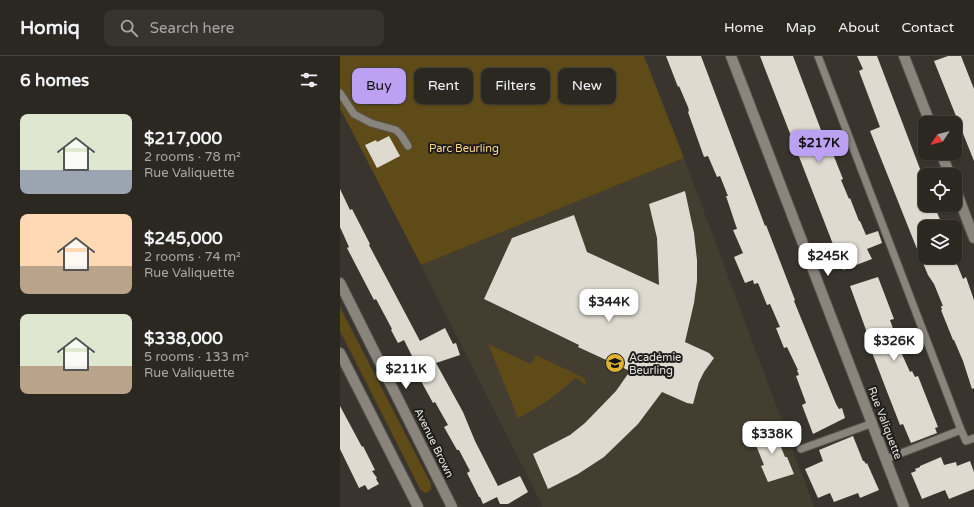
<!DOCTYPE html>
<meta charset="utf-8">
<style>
body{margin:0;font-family:"Varela Round",sans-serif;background:#37342f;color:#f1f3f6;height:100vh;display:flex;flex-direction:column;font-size:15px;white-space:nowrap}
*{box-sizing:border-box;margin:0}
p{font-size:13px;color:#a6a6a5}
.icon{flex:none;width:22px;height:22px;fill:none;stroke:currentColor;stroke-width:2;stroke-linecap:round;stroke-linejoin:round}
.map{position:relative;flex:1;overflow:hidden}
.panel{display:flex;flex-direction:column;background:#2b2822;width:340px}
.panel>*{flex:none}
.banner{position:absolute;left:12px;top:12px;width:380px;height:36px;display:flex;gap:8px}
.needle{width:26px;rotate:235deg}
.buttons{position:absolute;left:578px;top:60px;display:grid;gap:8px}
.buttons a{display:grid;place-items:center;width:44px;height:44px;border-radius:8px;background:#2b2822;box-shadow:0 1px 3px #0004,0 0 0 1px #474440;font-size:20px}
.price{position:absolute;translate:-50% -34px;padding:0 9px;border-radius:8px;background:#fff;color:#222;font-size:13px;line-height:26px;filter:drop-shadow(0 1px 2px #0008)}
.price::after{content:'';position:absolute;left:50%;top:24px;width:12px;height:9px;margin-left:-6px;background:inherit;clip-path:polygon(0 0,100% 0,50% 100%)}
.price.active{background:#bca0f2;color:#111}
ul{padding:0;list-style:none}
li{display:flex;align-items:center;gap:12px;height:100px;padding:0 20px}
li span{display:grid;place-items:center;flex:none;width:112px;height:80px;border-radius:8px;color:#555}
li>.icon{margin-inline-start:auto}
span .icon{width:48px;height:48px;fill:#fffc;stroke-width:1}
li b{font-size:17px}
h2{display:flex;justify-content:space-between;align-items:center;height:48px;padding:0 20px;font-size:17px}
.pill{padding:0 14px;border-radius:8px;background:#2b2822;box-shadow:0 1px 3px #0004,0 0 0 1px #474440;font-size:14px;line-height:36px}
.pill.active{background:#bca0f2;color:#111}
header{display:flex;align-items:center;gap:24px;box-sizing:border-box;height:56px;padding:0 20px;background:#2b2822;border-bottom:1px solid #474440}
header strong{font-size:19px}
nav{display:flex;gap:22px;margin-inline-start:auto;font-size:14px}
.search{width:280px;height:36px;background:#37342f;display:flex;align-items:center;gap:10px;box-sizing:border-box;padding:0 14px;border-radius:8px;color:#a6a6a5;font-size:15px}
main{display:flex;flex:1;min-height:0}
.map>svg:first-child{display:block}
</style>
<header>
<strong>Homiq</strong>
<div class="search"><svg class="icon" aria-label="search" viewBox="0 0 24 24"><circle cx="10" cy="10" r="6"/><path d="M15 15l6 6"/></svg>Search here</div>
<nav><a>Home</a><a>Map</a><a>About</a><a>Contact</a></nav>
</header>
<main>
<section class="panel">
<h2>6 homes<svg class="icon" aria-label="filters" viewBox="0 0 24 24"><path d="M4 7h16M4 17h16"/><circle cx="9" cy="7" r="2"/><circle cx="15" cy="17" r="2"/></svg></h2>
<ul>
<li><span style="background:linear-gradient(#dfe7d0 70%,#9aa5b1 0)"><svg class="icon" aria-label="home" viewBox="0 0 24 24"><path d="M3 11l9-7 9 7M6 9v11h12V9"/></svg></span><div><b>$217,000</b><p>2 rooms · 78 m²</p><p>Rue Valiquette</p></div></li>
<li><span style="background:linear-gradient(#ffd9b3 65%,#b9a48a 0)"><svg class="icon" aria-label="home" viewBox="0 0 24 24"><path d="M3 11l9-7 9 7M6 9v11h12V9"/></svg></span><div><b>$245,000</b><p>2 rooms · 74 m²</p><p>Rue Valiquette</p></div></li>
<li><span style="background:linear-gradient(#dfe7d0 65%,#b9a48a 0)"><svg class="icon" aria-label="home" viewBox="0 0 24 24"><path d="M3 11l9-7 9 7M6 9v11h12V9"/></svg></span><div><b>$338,000</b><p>5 rooms · 133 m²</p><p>Rue Valiquette</p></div></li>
</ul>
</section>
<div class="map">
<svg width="634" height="451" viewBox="0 0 634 451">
<rect width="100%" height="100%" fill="#39352e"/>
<path fill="#443e31" d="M344,102L474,451H203L81,209Z"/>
<path fill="#5f4b18" d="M0,0H304L344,102L81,209L0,52Z
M0,251L91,428V433L88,436L85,437L80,433L0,275Z
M148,288L191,308L196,299L244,322L246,326L245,329L236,321C219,338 200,351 178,362Z"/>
<path fill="#dedad0" d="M326,0H361L425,170L426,169L455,244L454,245L496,348L499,353L502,352L505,362L473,378L462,349L466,347L456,320L459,319L457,314H458L447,291L444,292L436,272L440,271L430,248L427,249L418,227L414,228L413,224L405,227L394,201L403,197L393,174L397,173L386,140H388L380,120L377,121L368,100L364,101L348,56L349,55L348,51L339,30L338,31Z
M420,0H453L481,74L478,75L486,95L491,93L503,123L501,124L509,143L510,142L519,165H520L526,179L538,175L542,187L527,193L532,203L503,214Z
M517,0H537L585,126V153L594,149L603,171H585V201H614L623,223L626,221L634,244V332L632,333L623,305L614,284H613L601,254H602L601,250H603L594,228L588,219L575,188L530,75L540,71L519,15L523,13Z
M608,0H621L634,33V105L594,5Z
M49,80L60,100L37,112L25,89L36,84L37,86Z
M0,133L10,154L12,153L30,188L29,189L80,285L105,272L113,288L116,287L120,299L96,307L123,356L135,385L158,430L180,420L188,436L168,448H160L157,441L143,448L140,441H139L127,417L130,415L119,394H117L104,371L108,369L95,346L93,347L81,325L84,324L64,284L58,287L51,274L52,273L36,243L34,244L7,192L9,191L0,171Z
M345,135L354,177L357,204V225L354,247L345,286L369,297L374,302L364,316L359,326L353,348L347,347L322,336L298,368L264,401L238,418L208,433L193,398L230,379L245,367L276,335L290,315L238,291L239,289L144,243L172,182L234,159L247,196L319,229L317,182L309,148Z
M538,221L554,263L550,264L557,284L556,285L570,316L572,315L575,321L578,320L598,371L595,372L597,377L571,387L563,368L560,369L546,333L528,286L530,285L510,230Z
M0,350L22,391L23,390L35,414L32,415L37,422L36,423L39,428L28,434L25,429L19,432L0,393Z
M432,369L445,401H447L454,418L428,426L421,410L424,409L411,377Z
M513,380L523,405H524L526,408L527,407L539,434L520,442L518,437L494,446L490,437L478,442L465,413L483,405L479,394Z
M601,401L604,409L616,406L617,410L630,405L634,416V433L609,443L605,434L582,443L571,417L576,415L575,413L580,411V410Z"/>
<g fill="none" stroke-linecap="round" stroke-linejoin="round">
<defs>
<path id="service" d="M478,0L621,374L546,403
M0,37L14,58L31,67L56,74L61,79L68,90
M621,374L626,385L634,382
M461,393L533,367"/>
<path id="minor" d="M391,0L564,451
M564,0L590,67
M601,97L610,119
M615,132L634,182
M0,227L112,451
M0,297L78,451"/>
</defs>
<use href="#service" stroke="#57544e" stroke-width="9"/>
<use href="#minor" stroke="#57544e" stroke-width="12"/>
<use href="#service" stroke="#89857c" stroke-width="7"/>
<use href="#minor" stroke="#89857c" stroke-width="10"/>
</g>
<defs>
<symbol id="school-disc" viewBox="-11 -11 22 22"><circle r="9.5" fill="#dfb034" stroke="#1f1d1a"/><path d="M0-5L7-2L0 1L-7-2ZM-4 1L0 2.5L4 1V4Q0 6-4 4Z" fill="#111"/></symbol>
</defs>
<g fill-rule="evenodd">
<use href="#school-disc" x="264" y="296" width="22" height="22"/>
</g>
<g text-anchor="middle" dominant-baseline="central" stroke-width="4" stroke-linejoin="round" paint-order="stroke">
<g font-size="11" fill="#fad785" stroke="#1f1d1a">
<text x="124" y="92">Parc Beurling</text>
</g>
<g font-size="11" fill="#e6e3df" stroke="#1f1d1a" text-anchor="start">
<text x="289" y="301">Académie<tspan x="289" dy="13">Beurling</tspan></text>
</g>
<g font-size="11" fill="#e6e3df" stroke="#1f1d1a">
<text transform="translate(545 367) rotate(69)">Rue Valiquette</text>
<text transform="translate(94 387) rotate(64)">Avenue Brown</text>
</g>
</g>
</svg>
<div class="buttons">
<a><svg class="needle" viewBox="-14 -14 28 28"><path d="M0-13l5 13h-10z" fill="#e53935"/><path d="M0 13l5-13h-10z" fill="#a6a6a5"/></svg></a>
<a><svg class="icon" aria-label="locate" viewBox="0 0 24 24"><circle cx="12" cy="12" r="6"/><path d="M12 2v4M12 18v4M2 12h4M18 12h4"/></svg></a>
<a><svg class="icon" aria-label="layers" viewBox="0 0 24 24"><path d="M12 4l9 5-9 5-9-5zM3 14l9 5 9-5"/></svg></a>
</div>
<b class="price active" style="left:479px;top:108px">$217K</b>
<b class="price" style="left:488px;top:221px">$245K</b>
<b class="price" style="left:269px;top:267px">$344K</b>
<b class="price" style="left:554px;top:306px">$326K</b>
<b class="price" style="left:66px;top:334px">$211K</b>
<b class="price" style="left:432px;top:399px">$338K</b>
<div class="banner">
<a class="pill active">Buy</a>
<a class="pill">Rent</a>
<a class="pill">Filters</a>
<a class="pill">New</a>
</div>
</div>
</main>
